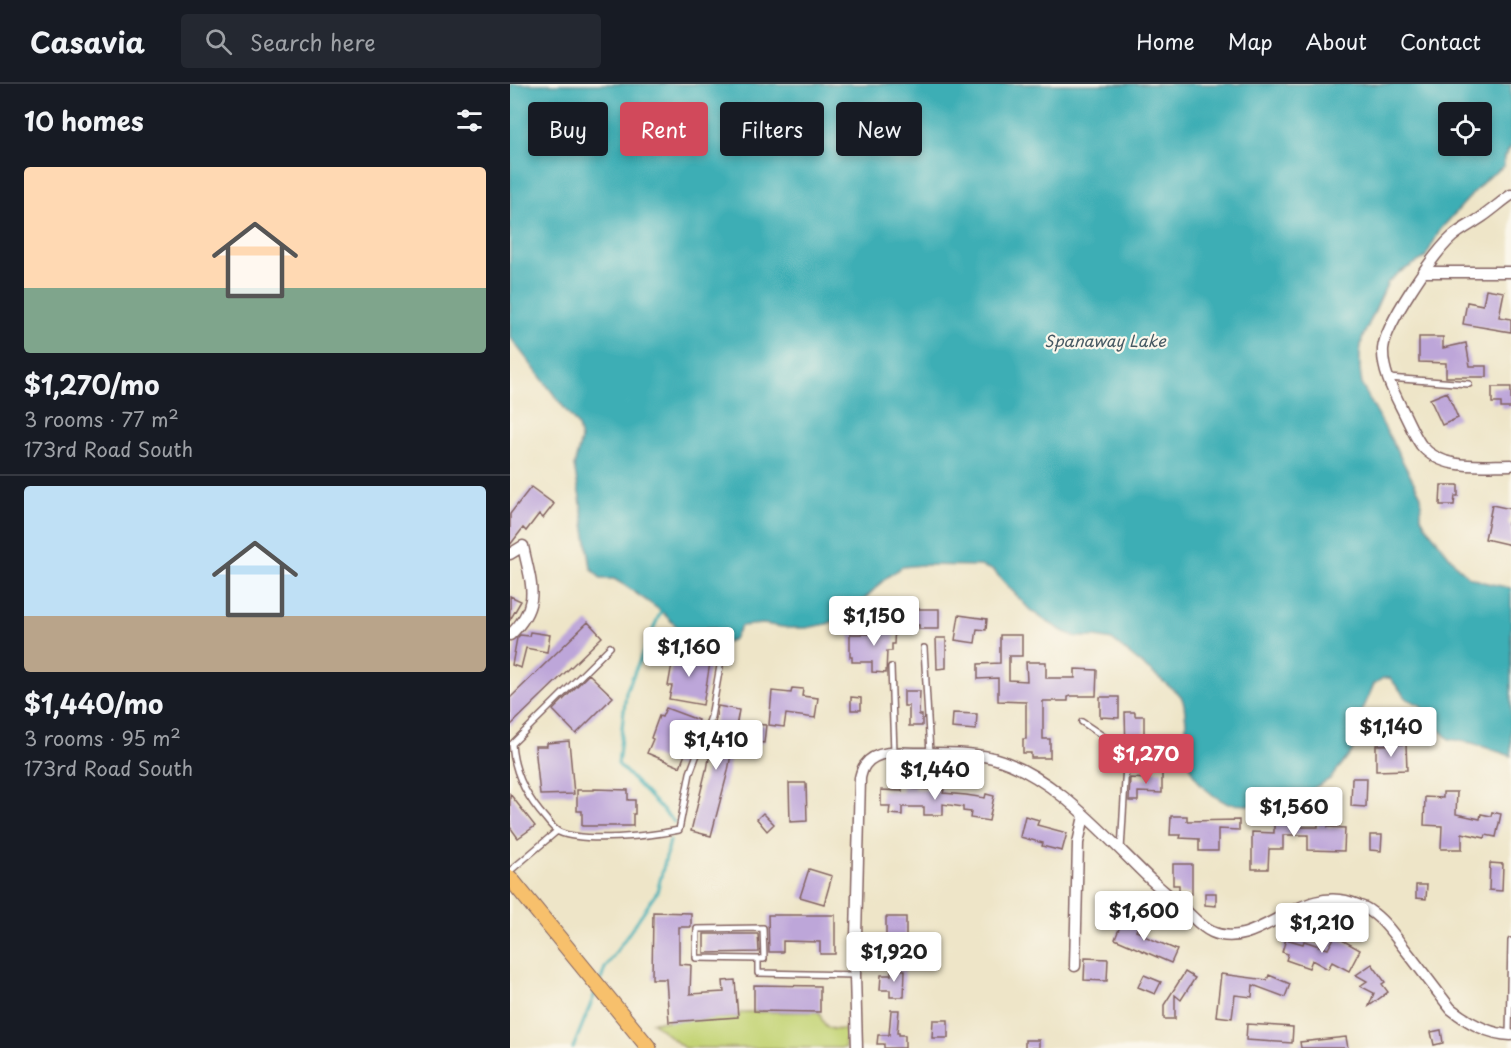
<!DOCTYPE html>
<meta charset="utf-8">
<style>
body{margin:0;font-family:"Playpen Sans",sans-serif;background:#242831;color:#f1f3f6;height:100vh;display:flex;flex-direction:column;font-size:22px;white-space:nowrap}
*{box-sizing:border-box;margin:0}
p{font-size:20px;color:#9ea1a6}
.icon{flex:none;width:33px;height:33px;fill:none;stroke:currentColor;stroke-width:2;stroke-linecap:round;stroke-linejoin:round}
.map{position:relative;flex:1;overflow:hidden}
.side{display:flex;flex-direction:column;background:#171b24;width:510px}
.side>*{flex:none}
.guide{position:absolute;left:18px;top:18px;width:570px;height:54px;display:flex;gap:12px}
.fabs{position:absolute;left:928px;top:18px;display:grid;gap:12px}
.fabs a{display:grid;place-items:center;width:54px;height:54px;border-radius:6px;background:#171b24;box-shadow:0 3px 9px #0003;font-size:30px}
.price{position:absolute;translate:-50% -51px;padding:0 14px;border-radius:6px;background:#fff;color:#222;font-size:20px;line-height:39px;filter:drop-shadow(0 2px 3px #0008)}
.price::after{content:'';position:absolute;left:50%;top:36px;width:18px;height:14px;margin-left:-9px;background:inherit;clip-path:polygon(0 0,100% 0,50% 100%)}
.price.current{background:#d1495b;color:#fff}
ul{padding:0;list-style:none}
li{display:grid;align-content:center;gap:12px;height:318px;padding:0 24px}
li+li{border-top:2px solid #363941}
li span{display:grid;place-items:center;height:186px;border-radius:6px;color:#555}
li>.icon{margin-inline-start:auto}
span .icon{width:108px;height:108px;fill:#fffc;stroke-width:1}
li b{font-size:26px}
h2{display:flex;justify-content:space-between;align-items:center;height:72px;padding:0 24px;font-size:26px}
.pill{padding:0 21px;border-radius:6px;background:#171b24;box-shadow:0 3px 9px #0003;font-size:21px;line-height:54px}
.pill.current{background:#d1495b;color:#fff}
header{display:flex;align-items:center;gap:36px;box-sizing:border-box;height:84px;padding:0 30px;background:#171b24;border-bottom:2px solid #363941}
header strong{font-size:28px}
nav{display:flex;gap:33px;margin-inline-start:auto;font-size:21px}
.search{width:420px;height:54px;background:#242831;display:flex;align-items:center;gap:15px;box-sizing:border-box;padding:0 21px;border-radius:6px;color:#9ea1a6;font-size:22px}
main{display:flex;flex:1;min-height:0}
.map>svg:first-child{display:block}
</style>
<header>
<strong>Casavia</strong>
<div class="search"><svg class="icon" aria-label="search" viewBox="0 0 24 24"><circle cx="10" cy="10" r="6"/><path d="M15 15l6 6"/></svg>Search here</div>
<nav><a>Home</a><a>Map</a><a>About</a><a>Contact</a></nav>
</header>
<main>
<section class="side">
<h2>10 homes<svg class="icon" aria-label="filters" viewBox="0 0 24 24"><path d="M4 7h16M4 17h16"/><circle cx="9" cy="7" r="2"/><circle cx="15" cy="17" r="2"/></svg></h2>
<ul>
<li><span style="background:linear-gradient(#ffd9b3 65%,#7fa58c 0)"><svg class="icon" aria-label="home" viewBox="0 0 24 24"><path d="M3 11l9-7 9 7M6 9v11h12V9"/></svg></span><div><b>$1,270/mo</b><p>3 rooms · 77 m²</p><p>173rd Road South</p></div></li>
<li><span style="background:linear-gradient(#bfe0f5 70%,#b9a48a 0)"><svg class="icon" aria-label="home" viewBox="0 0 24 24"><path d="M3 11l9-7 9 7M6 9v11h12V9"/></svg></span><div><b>$1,440/mo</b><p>3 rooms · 95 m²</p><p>173rd Road South</p></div></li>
</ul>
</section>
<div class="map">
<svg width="1001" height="964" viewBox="0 0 1001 964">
<rect width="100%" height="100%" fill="#fbf7ec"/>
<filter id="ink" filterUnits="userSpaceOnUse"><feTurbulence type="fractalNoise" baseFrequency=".0167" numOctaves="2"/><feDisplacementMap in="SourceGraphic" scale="12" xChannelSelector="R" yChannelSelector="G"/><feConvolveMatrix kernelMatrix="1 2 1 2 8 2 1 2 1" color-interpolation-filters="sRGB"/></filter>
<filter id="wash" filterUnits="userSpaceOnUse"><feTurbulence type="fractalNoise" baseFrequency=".008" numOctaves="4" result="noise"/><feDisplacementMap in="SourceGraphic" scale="24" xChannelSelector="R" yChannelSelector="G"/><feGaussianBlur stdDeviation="1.35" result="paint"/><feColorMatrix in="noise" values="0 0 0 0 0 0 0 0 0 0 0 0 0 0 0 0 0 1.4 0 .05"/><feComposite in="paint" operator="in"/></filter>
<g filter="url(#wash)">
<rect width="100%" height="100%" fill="#eee5c8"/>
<path fill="#c4d476" stroke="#877a50" stroke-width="1.5" d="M231,928H309C314,944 319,947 335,945V964H174L142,938L228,933Z"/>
<path fill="#3daeb5" stroke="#446670" stroke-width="1.5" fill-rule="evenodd" d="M0,0H1001V63L994,73V82L976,95L930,146L915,174L890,188L878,198L852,255L850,270V285L852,301L911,412V433L916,442L947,482L958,492L973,498L1001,504V672L962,659L939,655L928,645L910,621L897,615L880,594H873L864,600L852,628L847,652L842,668L820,695L776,720L758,722L718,720L704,712L691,701L682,688L676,668V638L674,620L671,612L602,556L586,553H567L554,548L536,537L520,526L483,486L470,482L411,481L392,483L376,494L338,531L317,540L296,544H279L253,540L231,542L224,555L211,561L196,555L171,547L151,527L114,501L104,495H91L81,484L70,414L64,382L71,356L68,342L0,253ZM939,28H972V62H939Z"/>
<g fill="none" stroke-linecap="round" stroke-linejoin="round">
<path stroke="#3daeb5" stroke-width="3" d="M151,527L116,608L108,680L164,738
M91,896L95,884L147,808L160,757
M63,964L86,907"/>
</g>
<g id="blocks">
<path fill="#bda6d9" d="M976,205L994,208L989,233L1001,235V248L953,240L957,218L973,221Z
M909,253H933V264L956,259L960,282H977V293H936V279L909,278Z
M982,303H1001V324H991V319H982Z
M937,308L948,334L932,341L920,315Z
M931,401H948V412H945L944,421H930Z
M21,403L44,420L33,434L29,430L16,447L13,444L0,461V430Z
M982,421L1001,425L998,440L1001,441V461L975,455Z
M0,512L11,517L0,536Z
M404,525H429V545H409V541H404Z
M449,531L477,535L476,546L467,545L465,559L445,556Z
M78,538L92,553L0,642V614Z
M365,539H385L384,560H382V567H377L376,589L362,588V578H342V573H340V550H365Z
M187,546H205V557H187Z
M20,548L40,551L37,568L16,564L11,584L2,581L7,554L10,551L19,552Z
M490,551H512V572H499V596L517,597L516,578H536V594H565V585L587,586L586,612H561L558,613V617H533V655H540V674H521V669H513V655H516V618L488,617V594L468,595V580L490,579Z
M426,554H436V584L427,585Z
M166,567L201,573L193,621L159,615L162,602H158L162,580L164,581Z
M79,590L103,613L66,650L43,626Z
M282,604L293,605L292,612L308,614L305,634L276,630L274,643L259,641L262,607L281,609Z
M394,607H410L409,631H412V642H399V622H394Z
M341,613L351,614V626H341Z
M590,613H609V634L590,633Z
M208,622L229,626L218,687L201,752L181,747L196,686H197Z
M156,624L188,636L170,683L137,669L143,655L141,654L149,632L152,633Z
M615,628H625V632H634V658H627V667H616Z
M443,629L467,630L466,646L442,644Z
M242,640L256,641L254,659L240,657Z
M59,657L64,710L30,711L25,662H37V659Z
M896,660L897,686L866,687V661Z
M639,687H652V709L628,708V717H619L620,694L639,695Z
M842,694H857L856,723L841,722Z
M392,696L405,697L404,705L434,706L433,709L456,711L475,714L476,710L484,712L479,737L460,734L461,728L453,727V723L433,720V731H414V723H392V731L379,730L380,722H371V706L392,707Z
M279,699H296L297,737L280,738Z
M84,705L118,706V716H125V730H123V742H72V727H67V706H84Z
M933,708H947L946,730L970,735L971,730L981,732L982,728L991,730L986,753L976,751L975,754L952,749V765H931L932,742L914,741L915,713L933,714Z
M0,710L25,742L8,754L0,743Z
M764,728H789V743H808V739H818V743L835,744L834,767L798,766V751H773V765H759L758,785H742V748L764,749Z
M253,729L264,740L257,747L247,735Z
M515,732L529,736L527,741L557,749L552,767L532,762L533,759L510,753Z
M661,732H677V737L729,736V746L708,745V767H689V755L670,754L671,751H660Z
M860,751H872L871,767L860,766Z
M980,779L993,780L992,807L979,806Z
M663,780H682V810L669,809V801H663Z
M299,785L322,792L314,820L290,813Z
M906,801H917L916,815L906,814Z
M695,809H706V822L695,821Z
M143,828L181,829V843H169V880L181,881L180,910L214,908L213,897L225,896L228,933L159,938L156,895H142Z
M258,831H325V870H310V858L273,857V868H259Z
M376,833H396V866H365V852H376Z
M613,835L628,842L626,847L634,850V852L667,866L661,879L605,855Z
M194,850H248L249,868L194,869Z
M825,852L850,866L839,887L822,878L818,885L802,876L799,884L776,876L778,870L772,868L776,855L793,860L794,857L818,865Z
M575,874L598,875L597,897L574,896Z
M862,880L875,898L872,900L878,908L859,922L864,909L850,902L857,897L846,891Z
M381,885L395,886L394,913H380V906H370L371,891H381Z
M675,888L685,894L671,916L665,911V935H654V921Z
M711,890L757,896L759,891L780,900L775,913L743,901L742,913L725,911L722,934L706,932Z
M634,891L651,898L645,910L628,903Z
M244,901L310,902V928L244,927Z
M381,926H389L387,949H389V951H395V964H374V960H367L368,951H379Z
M423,936H438V954H422Z
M737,940L783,943L782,959L736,956Z
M931,946L933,959L924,961L921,948Z
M836,953L838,964H791L790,958Z
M515,956H529V964H515Z"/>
</g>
</g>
<g filter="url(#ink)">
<use href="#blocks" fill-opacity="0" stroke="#836462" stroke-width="1.5"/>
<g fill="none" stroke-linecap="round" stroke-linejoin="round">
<defs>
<path id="lane" d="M878,294L959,300
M100,563L2,660C4,688 17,714 36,735C39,739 44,745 49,748C74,759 141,752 169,746L180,689L201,633L210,582
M414,564L420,669
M381,583L384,668
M572,638L599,656L616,680L611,766
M0,787L47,747
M248,875L186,874L187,845L253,844L254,875H248V889L345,891
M999,951L1001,857"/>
<path id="street" d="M1001,111C991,118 982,126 972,133C962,140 951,145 942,153C923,170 875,241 873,265C872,288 884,309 894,329C899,339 904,351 911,361C932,387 971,381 1001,381
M915,188H1001
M0,470L13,462C21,501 32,520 0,551
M565,882L568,759L574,732
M347,964L345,891L350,694C351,690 352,685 355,681C365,666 390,668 406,669C431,669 458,668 483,674C544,691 595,752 640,795C651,805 663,815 674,825C683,833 691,843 702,848C749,869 791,795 848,821C852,823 857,824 860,827C874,836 884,851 894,864C910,884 925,905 941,925C959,939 978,950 1001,951"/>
<path id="primary" d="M0,794L139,964"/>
</defs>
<use href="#lane" stroke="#836462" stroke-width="8"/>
<use href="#street" stroke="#836462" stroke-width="13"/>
<use href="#primary" stroke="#836462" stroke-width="17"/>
<use href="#lane" stroke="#fff" stroke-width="5"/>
<use href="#street" stroke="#fff" stroke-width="10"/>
<use href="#primary" stroke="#f7c06c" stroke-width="15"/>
</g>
</g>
<g text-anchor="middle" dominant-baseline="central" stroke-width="4.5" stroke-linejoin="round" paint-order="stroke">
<g font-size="16" font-style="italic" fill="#455862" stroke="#fbf7ec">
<text x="595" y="256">Spanaway Lake</text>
</g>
</g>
</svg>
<div class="fabs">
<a><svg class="icon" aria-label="locate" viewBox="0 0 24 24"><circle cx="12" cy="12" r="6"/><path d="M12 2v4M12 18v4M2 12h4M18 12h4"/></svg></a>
</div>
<b class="price" style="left:364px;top:563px">$1,150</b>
<b class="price" style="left:179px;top:594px">$1,160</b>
<b class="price" style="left:881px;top:674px">$1,140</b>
<b class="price" style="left:206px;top:687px">$1,410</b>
<b class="price current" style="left:636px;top:701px">$1,270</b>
<b class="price" style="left:425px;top:717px">$1,440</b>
<b class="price" style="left:784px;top:754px">$1,560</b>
<b class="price" style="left:634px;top:858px">$1,600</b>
<b class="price" style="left:812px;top:870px">$1,210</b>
<b class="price" style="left:384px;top:899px">$1,920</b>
<div class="guide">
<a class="pill">Buy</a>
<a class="pill current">Rent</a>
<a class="pill">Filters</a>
<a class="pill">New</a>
</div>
</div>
</main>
